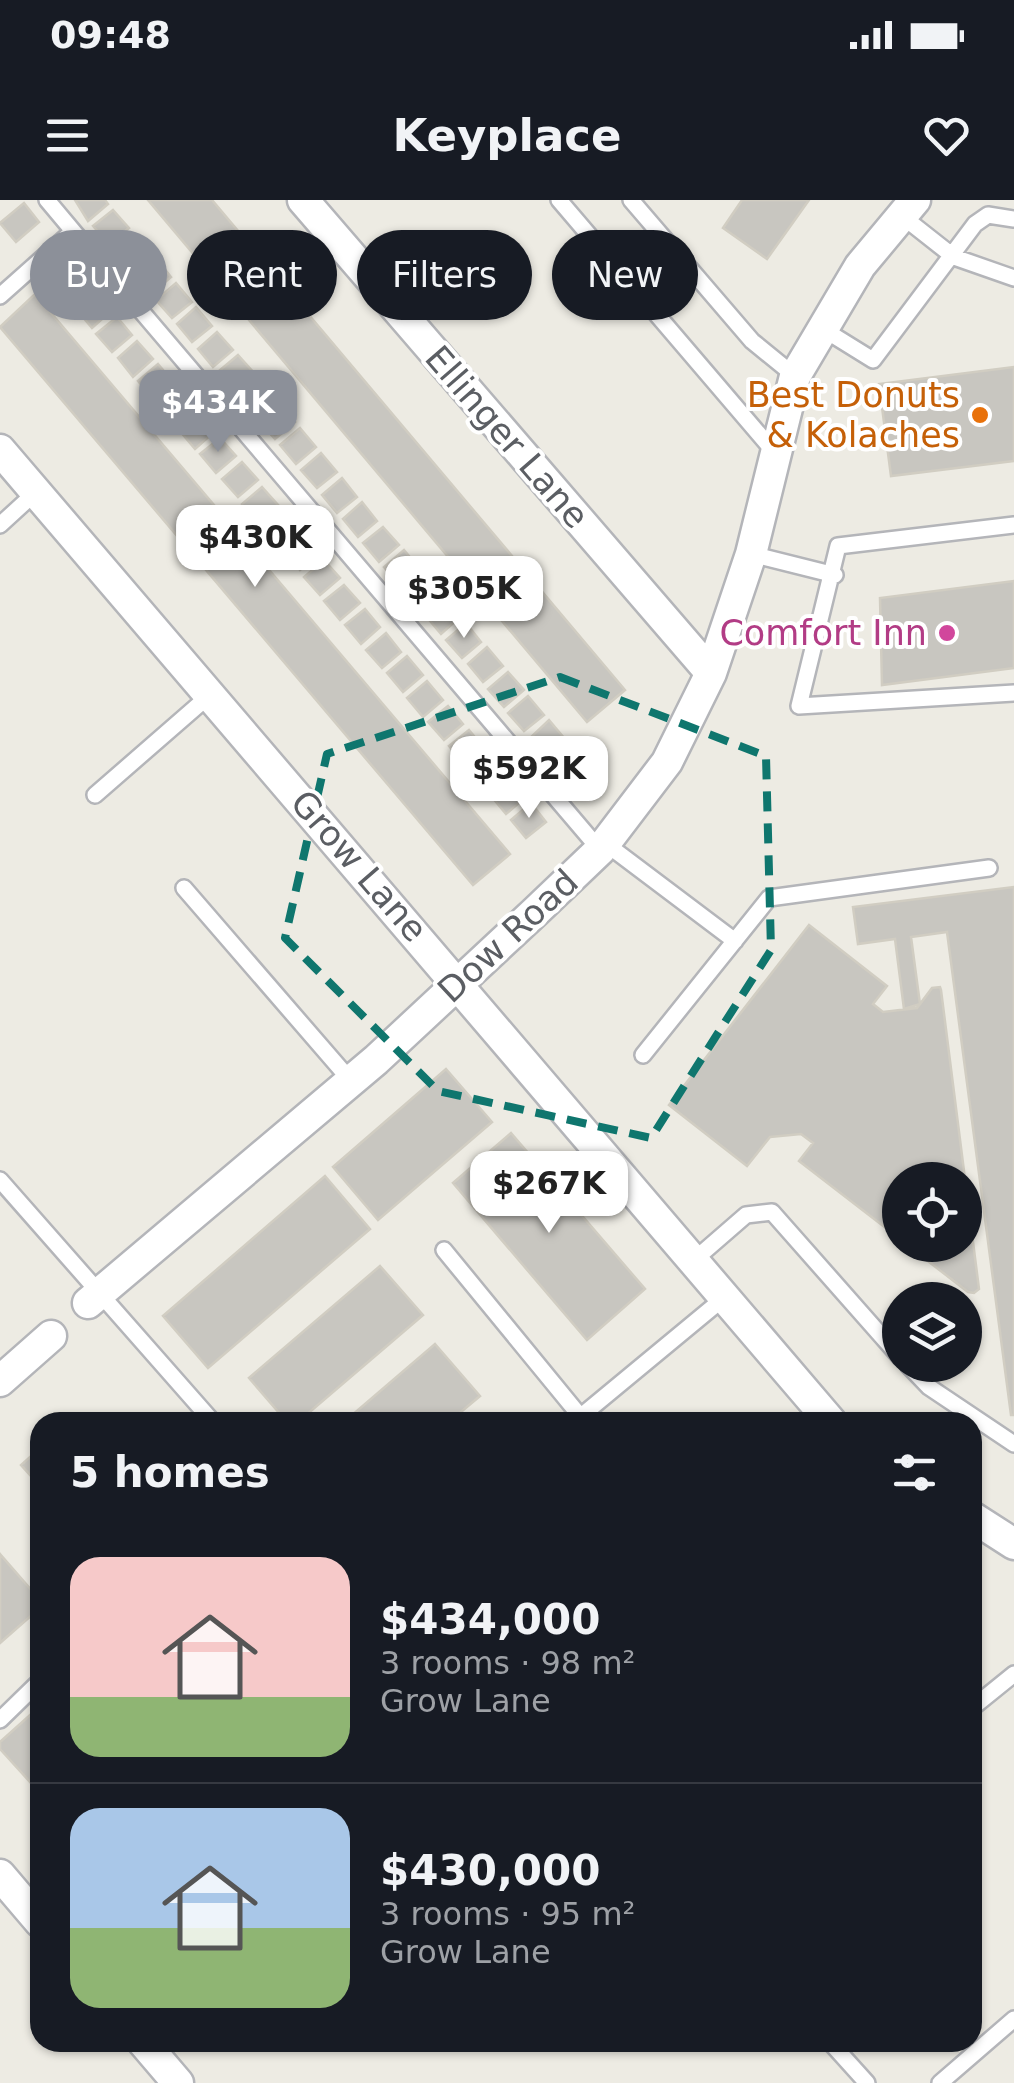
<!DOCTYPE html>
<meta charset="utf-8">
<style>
body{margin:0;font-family:"DejaVu Sans",sans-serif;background:#242831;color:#f1f3f6;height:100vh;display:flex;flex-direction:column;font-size:38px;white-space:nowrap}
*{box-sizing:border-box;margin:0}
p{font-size:32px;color:#9ea1a6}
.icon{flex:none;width:55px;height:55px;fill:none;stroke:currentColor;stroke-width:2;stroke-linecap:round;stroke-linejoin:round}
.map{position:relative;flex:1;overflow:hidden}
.sheet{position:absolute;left:30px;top:1212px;width:952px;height:640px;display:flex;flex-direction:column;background:#171b24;border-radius:30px;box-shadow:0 2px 8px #0004}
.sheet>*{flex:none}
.hud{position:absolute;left:30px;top:30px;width:955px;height:90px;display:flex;gap:20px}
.fabs{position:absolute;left:882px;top:962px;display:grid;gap:20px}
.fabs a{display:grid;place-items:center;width:100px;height:100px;border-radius:50%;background:#171b24;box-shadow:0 2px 8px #0004;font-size:50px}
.price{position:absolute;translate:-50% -85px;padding:0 22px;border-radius:20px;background:#fff;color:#222;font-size:32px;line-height:65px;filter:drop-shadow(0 2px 5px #0008)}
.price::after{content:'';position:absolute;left:50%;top:60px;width:30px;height:22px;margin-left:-15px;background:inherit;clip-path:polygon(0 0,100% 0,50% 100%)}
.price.active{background:#8c9099;color:#fff}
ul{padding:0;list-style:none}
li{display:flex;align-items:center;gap:30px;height:250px;padding:0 40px}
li+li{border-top:2px solid #363941}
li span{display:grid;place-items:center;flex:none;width:280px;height:200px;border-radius:30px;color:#555}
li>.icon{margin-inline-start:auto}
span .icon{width:120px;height:120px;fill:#fffc;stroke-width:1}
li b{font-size:42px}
h2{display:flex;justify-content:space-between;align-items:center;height:120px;padding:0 40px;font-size:42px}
.pill{padding:0 35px;border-radius:45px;background:#171b24;box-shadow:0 2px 8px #0004;font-size:35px;line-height:90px}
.pill.active{background:#8c9099;color:#fff}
.status{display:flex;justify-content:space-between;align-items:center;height:70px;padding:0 50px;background:#171b24;direction:ltr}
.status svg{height:28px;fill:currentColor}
header{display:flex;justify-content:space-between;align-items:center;height:130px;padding:0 40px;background:#171b24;font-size:45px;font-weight:700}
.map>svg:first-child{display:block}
</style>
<div class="status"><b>09:48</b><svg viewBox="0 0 49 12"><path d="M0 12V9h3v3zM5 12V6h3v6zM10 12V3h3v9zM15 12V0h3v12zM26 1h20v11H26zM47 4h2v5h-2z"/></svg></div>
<header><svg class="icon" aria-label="menu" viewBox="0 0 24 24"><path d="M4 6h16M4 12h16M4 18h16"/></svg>Keyplace<svg class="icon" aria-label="heart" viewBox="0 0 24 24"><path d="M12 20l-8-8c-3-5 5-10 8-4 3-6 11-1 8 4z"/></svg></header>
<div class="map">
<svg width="1014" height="1883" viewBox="0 0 1014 1883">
<rect width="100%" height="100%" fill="#edebe3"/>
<path fill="#c8c6c0" stroke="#d1cdc2" stroke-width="2.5" d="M75,0H105L108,4L88,21Z
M148,0H212L625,490L587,522Z
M742,0H809L767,59L723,28Z
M24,3L39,22L16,42L0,23Z
M113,10L129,28L109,44L93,26Z
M134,34L149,52L129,69L114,51Z
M156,58L171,77L151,94L136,75Z
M76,68L91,86L71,103L56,84Z
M176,83L192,102L172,118L156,100Z
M96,93L111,111L92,128L76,109Z
M35,94L510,654L473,685L0,127Z
M196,107L212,126L192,142L177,124Z
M117,117L132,135L112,152L96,134Z
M217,132L233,150L213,167L198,149Z
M137,141L153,159L133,177L118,158Z
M238,155L254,173L234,190L219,171Z
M158,164L174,183L154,200L138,181Z
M1014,167V261L891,276L879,184Z
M258,180L274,198L254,215L239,196Z
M179,189L194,208L174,224L159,206Z
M279,204L295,222L275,239L259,221Z
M199,214L214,232L195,249L179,230Z
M300,228L316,247L296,264L280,245Z
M220,238L236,256L216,273L200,254Z
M321,253L337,272L317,288L301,270Z
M242,262L258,280L238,297L222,279Z
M342,278L357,297L337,313L322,295Z
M262,287L278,305L258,322L242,304Z
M362,302L377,321L358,337L343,319Z
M283,311L298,329L279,346L263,328Z
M383,327L399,345L379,362L363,343Z
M304,336L319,354L300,370L284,352Z
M404,350L419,368L400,385L384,367Z
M324,360L340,378L320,395L304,377Z
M424,374L440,393L420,410L405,392Z
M1014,381V468L882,485L880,398Z
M344,385L360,403L340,420L324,401Z
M445,399L460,417L441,434L425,415Z
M365,409L380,427L361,444L345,425Z
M466,423L481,442L462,458L446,440Z
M386,433L401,452L382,468L366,450Z
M487,447L503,466L483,482L468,464Z
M407,456L423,475L403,492L387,473Z
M508,472L524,490L504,507L488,489Z
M427,481L443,500L423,517L407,498Z
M528,496L544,515L524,531L508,513Z
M448,506L463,524L444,540L428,522Z
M549,520L565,539L545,556L530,538Z
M469,530L484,548L465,565L449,546Z
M490,554L505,572L486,589L470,571Z
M510,579L526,597L506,614L491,596Z
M531,603L546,622L526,638L511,620Z
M1014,687V1215H1011L947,732L911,737L920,804L904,809L895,739L858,744L853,707Z
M809,725L887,786L873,804L883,812L917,808L932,788L940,787L941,790L979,1089L974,1093L968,1092L907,1045H965V980H900V1039L799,961L813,943L801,934L770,937L747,966L669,905Z
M446,869L492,922L378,1020L333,967Z
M511,933L645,1089L587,1140L453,983Z
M325,976L370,1029L208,1168L163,1116Z
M380,1066L423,1115L298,1222H287L249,1178Z
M435,1144L480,1196L449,1222H344Z
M40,1248V1286L21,1265Z
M0,1354L40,1400V1408L0,1443Z
M40,1506V1593L0,1549V1542Z"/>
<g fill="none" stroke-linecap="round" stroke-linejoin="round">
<defs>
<path id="service" d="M559,0L776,254
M631,0L752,141L795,176
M902,16L954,57L1014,78
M73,31L600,650
M0,96L73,31L47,0
M823,129L873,160L975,24L988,15L1014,19
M0,325L36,292
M1014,325L838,346L799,506L1014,493
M751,354L835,375
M95,595L211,494
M605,643L735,741
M184,688L351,881
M643,855L769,698L989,668
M0,980L213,1222
M444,1050L585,1222
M693,1061L746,1015L772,1012L900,1157
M908,1165L929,1187L1014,1244
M580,1217L725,1097
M972,1508L1014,1474
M0,1520L40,1481
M830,1842L867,1883
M940,1883L1014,1819"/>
<path id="minor" d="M303,0L711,473
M0,250L831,1222
M88,1103L376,860L535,712L600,650L667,562L711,473L751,354L795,176L860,66L915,0
M0,1181L51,1136
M972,1317L1014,1344
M0,1675L40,1722
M143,1842L178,1883"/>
</defs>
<use href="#service" stroke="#b4b5b9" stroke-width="20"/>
<use href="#minor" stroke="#b4b5b9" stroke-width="35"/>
<use href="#service" stroke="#fff" stroke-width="15"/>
<use href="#minor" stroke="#fff" stroke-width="30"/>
</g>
<path fill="none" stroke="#0f766e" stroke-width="8" stroke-dasharray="20 12" stroke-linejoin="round" d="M560,477L766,556L771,750L651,938L438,891L285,738L327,554Z"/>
<circle fill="#e8710a" stroke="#fff" stroke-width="4" cx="980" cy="215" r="10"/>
<circle fill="#d1479c" stroke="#fff" stroke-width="4" cx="947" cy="433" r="10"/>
<g text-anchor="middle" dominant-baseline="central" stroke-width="8" stroke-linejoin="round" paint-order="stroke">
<g font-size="35" fill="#c56008" stroke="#fff" text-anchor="end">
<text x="960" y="195">Best Donuts<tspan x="960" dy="40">&amp; Kolaches</tspan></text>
</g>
<g font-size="35" fill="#5b5e63" stroke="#fff">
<text transform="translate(507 237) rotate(49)">Ellinger Lane</text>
<text transform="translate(359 666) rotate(49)">Grow Lane</text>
<text transform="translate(508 736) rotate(-43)">Dow Road</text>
</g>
<g font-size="35" fill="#b23c85" stroke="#fff" text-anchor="end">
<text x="927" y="433">Comfort Inn</text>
</g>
</g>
</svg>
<div class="fabs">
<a><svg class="icon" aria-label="locate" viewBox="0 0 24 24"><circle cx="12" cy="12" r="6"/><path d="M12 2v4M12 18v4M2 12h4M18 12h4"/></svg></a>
<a><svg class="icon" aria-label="layers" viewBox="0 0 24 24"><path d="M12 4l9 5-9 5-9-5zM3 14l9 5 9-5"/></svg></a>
</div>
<b class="price active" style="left:218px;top:255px">$434K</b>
<b class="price" style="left:255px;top:390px">$430K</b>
<b class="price" style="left:464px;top:441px">$305K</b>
<b class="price" style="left:529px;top:621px">$592K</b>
<b class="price" style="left:549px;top:1036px">$267K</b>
<div class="hud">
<a class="pill active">Buy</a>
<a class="pill">Rent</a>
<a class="pill">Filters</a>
<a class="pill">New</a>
</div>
<section class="sheet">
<h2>5 homes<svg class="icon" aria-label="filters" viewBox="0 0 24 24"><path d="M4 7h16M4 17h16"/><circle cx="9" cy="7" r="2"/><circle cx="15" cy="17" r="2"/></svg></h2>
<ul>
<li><span style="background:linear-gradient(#f6c9c9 70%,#8fb573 0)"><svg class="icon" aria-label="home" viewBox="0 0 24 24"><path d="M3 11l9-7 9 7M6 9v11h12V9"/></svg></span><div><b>$434,000</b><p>3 rooms · 98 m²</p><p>Grow Lane</p></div></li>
<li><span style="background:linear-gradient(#a9c7e8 60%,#8fb573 0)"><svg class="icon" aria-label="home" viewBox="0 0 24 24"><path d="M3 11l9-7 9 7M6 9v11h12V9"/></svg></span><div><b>$430,000</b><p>3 rooms · 95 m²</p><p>Grow Lane</p></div></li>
</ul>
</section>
</div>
